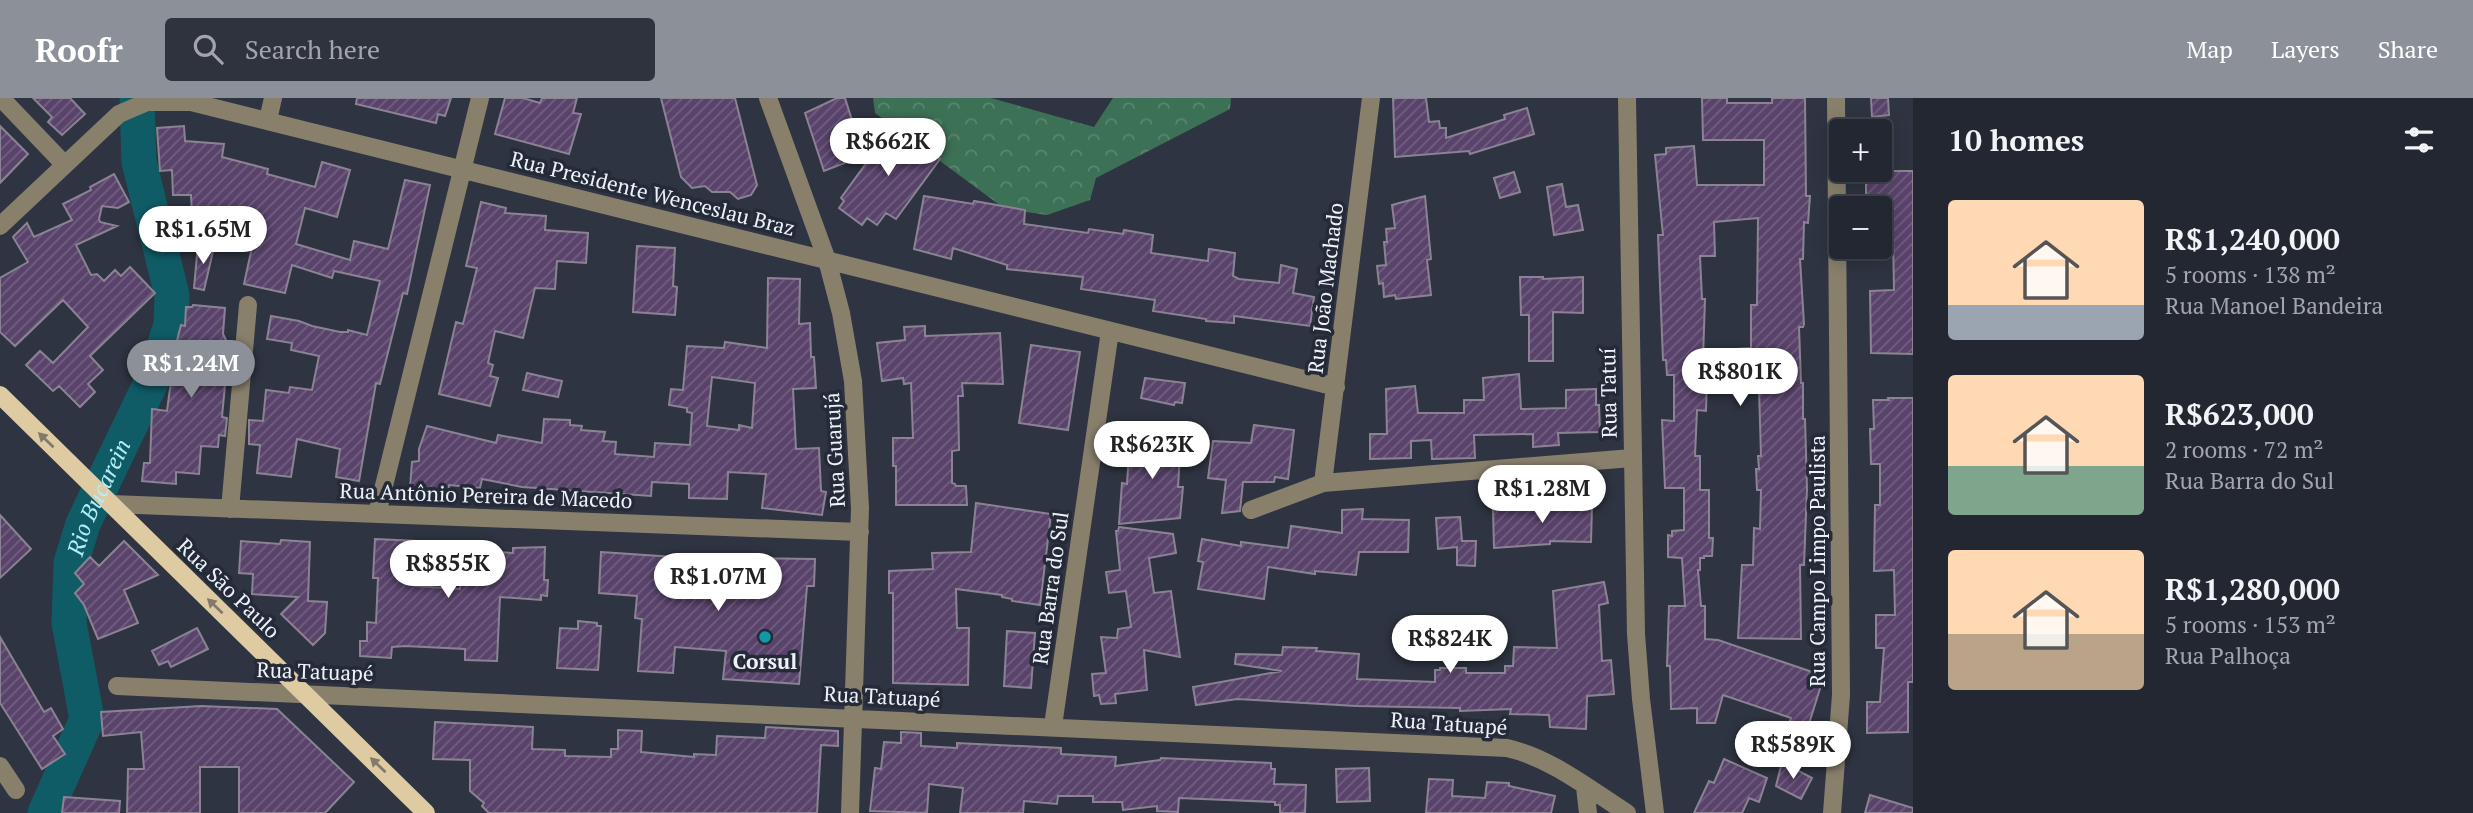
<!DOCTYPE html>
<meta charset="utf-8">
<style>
body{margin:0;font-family:"PT Serif",serif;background:#2e333d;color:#f1f3f6;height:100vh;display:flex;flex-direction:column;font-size:26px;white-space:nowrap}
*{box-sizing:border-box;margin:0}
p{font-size:23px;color:#a2a5ab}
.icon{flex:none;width:38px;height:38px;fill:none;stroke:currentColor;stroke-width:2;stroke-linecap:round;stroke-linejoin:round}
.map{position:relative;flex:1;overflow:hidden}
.drawer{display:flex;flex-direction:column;background:#222731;width:560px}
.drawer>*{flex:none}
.controls{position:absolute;left:1829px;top:21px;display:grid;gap:14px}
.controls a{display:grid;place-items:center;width:63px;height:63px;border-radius:7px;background:#222731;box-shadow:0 4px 18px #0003,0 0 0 2px #3f444d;font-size:35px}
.price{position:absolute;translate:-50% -60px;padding:0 16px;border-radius:24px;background:#fff;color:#222;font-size:23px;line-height:46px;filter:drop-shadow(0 2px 4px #0008)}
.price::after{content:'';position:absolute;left:50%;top:42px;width:21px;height:16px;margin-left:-10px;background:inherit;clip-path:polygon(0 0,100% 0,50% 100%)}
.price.current{background:#8c9099;color:#fff}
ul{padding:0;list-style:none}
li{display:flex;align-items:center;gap:21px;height:175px;padding:0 35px}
li span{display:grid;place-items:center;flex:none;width:196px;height:140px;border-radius:7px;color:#555}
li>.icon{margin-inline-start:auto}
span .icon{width:84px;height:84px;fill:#fffc;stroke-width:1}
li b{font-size:30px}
h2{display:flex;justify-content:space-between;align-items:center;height:84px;padding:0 35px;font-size:30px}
header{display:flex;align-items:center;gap:42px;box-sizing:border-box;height:98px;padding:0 35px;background:#8c9099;color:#fff}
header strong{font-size:33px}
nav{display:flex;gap:38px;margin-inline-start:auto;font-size:24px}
.search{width:490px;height:63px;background:#2e333d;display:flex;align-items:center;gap:18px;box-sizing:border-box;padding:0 24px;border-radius:7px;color:#a2a5ab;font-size:26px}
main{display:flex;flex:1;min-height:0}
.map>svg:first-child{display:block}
</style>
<header>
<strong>Roofr</strong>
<div class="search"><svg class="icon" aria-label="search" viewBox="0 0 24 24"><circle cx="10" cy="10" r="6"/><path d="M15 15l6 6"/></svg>Search here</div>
<nav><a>Map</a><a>Layers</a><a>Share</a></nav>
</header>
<main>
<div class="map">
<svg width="1913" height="715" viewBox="0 0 1913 715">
<defs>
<pattern id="forest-crowns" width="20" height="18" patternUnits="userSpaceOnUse" patternTransform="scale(1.75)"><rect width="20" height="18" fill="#3d7156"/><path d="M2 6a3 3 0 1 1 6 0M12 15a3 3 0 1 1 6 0" fill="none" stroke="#59866f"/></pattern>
<pattern id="building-hatch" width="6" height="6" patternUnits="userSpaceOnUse" patternTransform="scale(1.75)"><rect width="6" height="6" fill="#59436b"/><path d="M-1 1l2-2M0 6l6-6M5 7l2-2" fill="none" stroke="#715f81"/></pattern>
</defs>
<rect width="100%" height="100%" fill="#2e3441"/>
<path fill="url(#forest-crowns)" d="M873,0H991L1094,29L1113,0H1231L1230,11L1096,80L1090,102L1047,117L1005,111L875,15Z"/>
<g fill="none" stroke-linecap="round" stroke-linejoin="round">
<path stroke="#0f5c67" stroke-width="35" id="s1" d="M45,715L87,621L69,525L71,465L83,426L155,276L171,227L172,197L139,64L137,0"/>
</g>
<path fill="url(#building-hatch)" stroke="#8b8393" stroke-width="2" fill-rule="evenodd" d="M33,0H70L85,16L62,37L48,24L52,19Z
M357,0H451L445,18L438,16L436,25L356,6Z
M505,0H523L540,5L542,0H577L573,15L581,16L569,56L495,36Z
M661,0H735L757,87L751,97L738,101L730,94H712L705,88L692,90L681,79Z
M837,0H845L863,58L824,73L805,15Z
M1393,0H1426L1429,24L1439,23L1440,30H1446V40L1505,21L1504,17L1527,10L1534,36L1470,56L1469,53L1395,59Z
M1702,0H1727V5H1772V0H1805L1806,98H1810L1808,125L1804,124L1803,161H1800L1804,226L1803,229H1799L1801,285H1803V321H1805L1807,391L1804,467H1800L1801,541L1738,540L1742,467H1753L1754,430L1760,431L1761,392H1757L1756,371H1759L1758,358H1761L1759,291H1756V278H1737L1736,251L1751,250V207H1757L1758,120L1714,124L1715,158H1700L1702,201H1705L1703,261L1704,280H1707L1706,313L1697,312L1695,358H1700V392H1709V440H1713L1712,458H1704V460H1700V472H1698L1701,508H1705V541L1718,542L1824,578L1807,632L1789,626L1791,620L1723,597L1715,625H1697V610L1671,611L1670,568H1667L1669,508H1685L1682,460L1668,459V437L1672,438V433L1684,432V390H1665L1662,322L1674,323V277H1667L1666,262H1663L1658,137H1663L1655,57L1666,56V50L1694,48L1697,87H1764V42H1703Z
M1871,0H1888L1889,17L1872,19Z
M888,27L940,61L896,121L886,115L877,127L867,120L862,127L839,110L844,103L841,100L875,53L868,56Z
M0,28L28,56L0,85Z
M184,28L185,43L224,46L222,59L268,71L267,76L315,89L322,64L350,72L337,119L305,110L296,146L350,162L354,143L388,151L405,82L430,87L407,196L403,195L380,286L376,285L359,383L336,379L340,351L297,341L291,379L257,375L260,347L249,346V322L263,323L266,292L289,295L290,289L312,292L319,258L291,252L292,245L267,241L271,218L299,223L312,228L340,234H348V232L367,237L380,183L334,173L332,180L292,167L285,195L244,186L257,126L229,119L192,116L191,97H173L172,72L160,73L157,30Z
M1866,73H1913V256L1871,255L1870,193L1894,192L1893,139L1880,140V110H1876L1875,101H1871V97H1866Z
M1514,74L1520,94L1500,100L1494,80Z
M114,76L129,104L118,110L102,108L99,121L100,124L117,128L76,147L91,177L97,176L104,183L115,172L121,178L130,169L155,195L90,258L103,272L88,286L95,294L80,309L59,288L53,293L26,267L40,253L53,265L88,229L63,202L15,248L0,234V180L28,164L13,139L27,125L34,139L72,122L63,106L91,92L90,89Z
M1562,86L1566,109L1578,107L1583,132L1554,137L1547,89Z
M924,98L973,106L974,103L1025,112L1024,126L1088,135L1089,131L1123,136L1124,132L1153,137L1151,155L1208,163L1209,151L1235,155L1233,178L1239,181L1279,185L1281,167L1297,171L1293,195L1314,199L1310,228L1234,218V225L1206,223V221L1153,213L1155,202L1081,191L1083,179L1007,171V167L953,150L951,161L914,151Z
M1425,98L1431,161L1427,162L1431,197L1396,201L1395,197L1384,199L1383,185L1379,186L1377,168L1386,167L1384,144H1387L1386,131L1395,130L1392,107Z
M481,104L506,110L505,115L546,118L545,132L588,135L586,165L557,163L555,191L535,190L523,240L495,233L488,265L493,267L490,278L498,280L490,308L439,296L456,224L463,226L477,170L466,168Z
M198,146L214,149L204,192L194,190Z
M637,148L675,150L673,188L677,189L675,217L633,214Z
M1520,179H1543V181L1583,179V215L1553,214V263H1529V217H1521Z
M768,180L800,181L799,226L810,225L811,259H814L816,290L793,291L796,351L819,350L821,393L826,394L822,417L762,410L766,376L728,374L727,401L689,400V386L652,384L651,398L522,389L482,381L480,390L449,387V392L410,390L412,364L419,363V351L427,328L496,345L498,337L542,345L544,321L570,322V327L582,328L581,332L605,334L603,343L616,344L615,356L654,359L655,345L690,347L692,315L687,314V310L669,307L671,291L683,292L687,248L724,250L725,244L767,250ZM712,279L755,285L752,330L739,327V332L707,328Z
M193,207L225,210L223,236L226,242L222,256H224L220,286L225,287L222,319L227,320L225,338L219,337L218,349L201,348L199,376L176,374V386L142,383L144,365H150L152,311L167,313L171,283L177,284L181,255L174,254L181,227L185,228L186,209H192Z
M925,228V238L1000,235L1003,286L962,285L963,298H958L959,352L952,353V385L955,386L956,388H966L967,407H896V368H893V340H913L911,285L904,286L903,280L882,283L877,245L905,242L904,229Z
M1031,247L1080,254L1068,332L1019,325Z
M527,275L562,283L558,299L523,292Z
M1519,276L1521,311L1566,310V292L1596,291V307H1599L1600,334L1558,335L1559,347L1533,349V336L1474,337L1475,360L1432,361L1431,342L1411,343V360L1370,361V336H1387L1386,291L1415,288L1418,315H1464V302H1484L1483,280Z
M1145,280L1185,285L1182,305L1175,304L1174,307L1141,300Z
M1888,300H1913V584H1908V634L1867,635V604H1880L1884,550H1876V517H1895L1894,472L1874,473L1875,407H1880V366H1871L1870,331H1874L1873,302H1889Z
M1254,327L1294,332L1288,381L1275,379L1274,384H1243L1240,413L1222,415L1226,382L1208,380L1213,343L1251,345Z
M1130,339L1181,341L1178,389H1183L1180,420L1119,426L1122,385L1127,386Z
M976,405L1051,416L1040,507L1012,503V501L1002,499V497L956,491L957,530H969L968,587L893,585V495H889V473L933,471L932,455L971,454Z
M1557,406L1592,408L1591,444L1550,443V446L1494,450L1493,412H1519V408H1557Z
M1363,411L1362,421L1409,422L1408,454H1359L1356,477L1315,473V476L1268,469L1264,501L1198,491L1203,464L1198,463L1202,441L1241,448V444L1288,450L1291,428L1342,435V412Z
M0,417L31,451L0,480Z
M1460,419L1462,443H1476L1475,468L1457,467V449L1438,451L1436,420Z
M1119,429L1173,436L1176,455L1149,460L1154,495L1171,493L1180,559L1144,552L1147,592L1115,596L1116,605L1101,606L1099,597L1094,598L1092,576L1106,575L1101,539L1117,540L1118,531L1131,529L1126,493L1109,495L1106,474L1120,472L1116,433H1118Z
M375,441L418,443L416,488L460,491L462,452L513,455V450L545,449L544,482H548L547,498L541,497V502L500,499L497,563L465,562V551L405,548L392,549L391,560L360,558V543H367V524L376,525L378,480H373Z
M281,442L310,444L308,503L327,504L325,535L313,547L281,516L298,499L252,496L253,476L239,475L241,443L280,446Z
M124,443L158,477L124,492L138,525L98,541L84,507L75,495L84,486L75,475L90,459L99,468Z
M601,454L674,459L673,475L692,477V489L724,490L727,462H735V460L815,461L814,488H807L799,586L723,581L726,553L675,549L673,575L638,573L642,521L635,520L637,498L599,495Z
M1604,484L1608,505L1599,507L1602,563L1611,562L1614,596L1587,598L1586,631L1550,629L1549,617L1510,616L1511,611L1460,613V610L1356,608L1237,601L1196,607L1193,589L1282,573L1235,566L1236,556L1282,557L1283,549L1317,550L1316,553L1359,556L1357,581L1435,584V572H1440V570H1466V575H1505V568H1513L1514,549L1557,550L1553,493Z
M578,523L597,525V528H601L598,572L557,570L560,530L578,531Z
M197,530L208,551L171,569L168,563L159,567L152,553Z
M1007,533L1035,535L1031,590L1004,588Z
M0,539L44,614L51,610L63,631L53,638L65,656L42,671L0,605Z
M201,608L277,611L354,684L325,715H239V669H200V715H127L128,671H144L141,634L103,638L101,614Z
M435,624L533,629L532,651L565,652V658L611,659V651H618V632L642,633L641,654L694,659V656L716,657L717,638L765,640L766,629L838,633V648L821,647L817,715H489L482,708L484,705L470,693V662L433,661Z
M901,634L921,635V648L957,650V645L1061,650V656L1116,659L1115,668L1160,662L1161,660L1271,665V671H1275L1274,686L1306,687L1305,715H1280V707H1275V704L1179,700L1178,714L1157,713V708L1123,712L1122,704H1093V698H1058L1057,706L1024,703L1023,715H960L963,690L929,686L927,715L870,713L875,670L881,671L884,644L901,645Z
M1724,661L1767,680L1759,704L1749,700L1742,715H1694L1709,683L1714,685Z
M1782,664L1812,680L1801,701L1776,688Z
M1369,670L1370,703L1337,704L1336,671Z
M1429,681L1453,682L1452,698L1485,700L1487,684L1509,685V688L1555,698L1551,715H1426Z
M1870,697L1913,710V715H1865Z
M64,699L120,703L119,715H62Z"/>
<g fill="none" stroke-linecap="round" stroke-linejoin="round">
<path stroke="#89806c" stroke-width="18" d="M1,0L64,66
M768,0L827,162L841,215L853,283L860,410L850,715
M1627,0L1636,536L1641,601L1655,715
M268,22L273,0
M0,128L119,16L147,4H191L1336,289
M1323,385L1371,0
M111,406L860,434
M230,411L248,207
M1251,412L1323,385L1632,360
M377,416L480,0
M117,588L1507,650C1551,660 1589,691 1627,715
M1053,628L1110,233
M0,668L16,692
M1585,689L1588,715
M1832,715L1841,597L1836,0"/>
<path stroke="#dfcba1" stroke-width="18" d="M0,297L426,715"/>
</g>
<defs><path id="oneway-solid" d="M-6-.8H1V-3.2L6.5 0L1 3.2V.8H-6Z" transform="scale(1.75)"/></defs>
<g fill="#827a6c">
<use href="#oneway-solid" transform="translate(46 342) rotate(-136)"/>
<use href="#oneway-solid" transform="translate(215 508) rotate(-136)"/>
<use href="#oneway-solid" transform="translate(378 667) rotate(-136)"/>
</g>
<circle fill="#0f9aa8" stroke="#242a37" stroke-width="2.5" cx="765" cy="539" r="7"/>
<g text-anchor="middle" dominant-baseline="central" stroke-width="7" stroke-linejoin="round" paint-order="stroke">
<g font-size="21" fill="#edf2fa" stroke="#242a37">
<text transform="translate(653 95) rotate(14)">Rua Presidente Wenceslau Braz</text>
<text transform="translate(1325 190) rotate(-83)">Rua João Machado</text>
<text transform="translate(1608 295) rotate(-91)">Rua Tatuí</text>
<text transform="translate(834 352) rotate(-93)">Rua Guarujá</text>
<text transform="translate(486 397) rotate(2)">Rua Antônio Pereira de Macedo</text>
<text transform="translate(1817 463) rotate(-90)">Rua Campo Limpo Paulista</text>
<text transform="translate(229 490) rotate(44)">Rua São Paulo</text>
<text transform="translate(1050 490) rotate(-82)">Rua Barra do Sul</text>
<text transform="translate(315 573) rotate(2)">Rua Tatuapé</text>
<text transform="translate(882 598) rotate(3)">Rua Tatuapé</text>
<text transform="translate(1449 625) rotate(4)">Rua Tatuapé</text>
</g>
<g font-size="21" font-weight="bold" fill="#edf2fa" stroke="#242a37">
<text x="765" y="563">Corsul</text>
</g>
<g font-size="23" font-style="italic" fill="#b3edf8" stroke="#242a37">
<text stroke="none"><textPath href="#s1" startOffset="332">Rio Bucarein</textPath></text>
</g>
</g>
</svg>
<div class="controls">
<a>+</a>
<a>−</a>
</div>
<b class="price" style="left:888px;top:80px">R$662K</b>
<b class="price" style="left:203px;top:168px">R$1.65M</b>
<b class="price current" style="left:191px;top:302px">R$1.24M</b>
<b class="price" style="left:1740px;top:310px">R$801K</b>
<b class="price" style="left:1152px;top:383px">R$623K</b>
<b class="price" style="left:1542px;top:427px">R$1.28M</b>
<b class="price" style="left:448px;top:502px">R$855K</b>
<b class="price" style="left:718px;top:515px">R$1.07M</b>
<b class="price" style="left:1450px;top:577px">R$824K</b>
<b class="price" style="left:1793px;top:683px">R$589K</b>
</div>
<section class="drawer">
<h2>10 homes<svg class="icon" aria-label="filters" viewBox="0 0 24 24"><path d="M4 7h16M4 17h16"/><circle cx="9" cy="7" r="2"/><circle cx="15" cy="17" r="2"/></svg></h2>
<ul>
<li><span style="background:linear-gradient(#ffd9b3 75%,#9aa5b1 0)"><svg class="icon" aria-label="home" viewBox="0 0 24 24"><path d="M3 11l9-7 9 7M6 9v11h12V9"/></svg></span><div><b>R$1,240,000</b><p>5 rooms · 138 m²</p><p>Rua Manoel Bandeira</p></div></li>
<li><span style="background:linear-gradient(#ffd9b3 65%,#7fa58c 0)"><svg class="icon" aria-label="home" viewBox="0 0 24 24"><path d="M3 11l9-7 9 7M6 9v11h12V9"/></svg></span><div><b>R$623,000</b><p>2 rooms · 72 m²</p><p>Rua Barra do Sul</p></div></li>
<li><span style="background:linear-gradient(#ffd9b3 60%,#b9a48a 0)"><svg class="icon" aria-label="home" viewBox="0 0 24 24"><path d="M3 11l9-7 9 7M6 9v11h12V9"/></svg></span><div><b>R$1,280,000</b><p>5 rooms · 153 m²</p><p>Rua Palhoça</p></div></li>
</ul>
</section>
</main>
